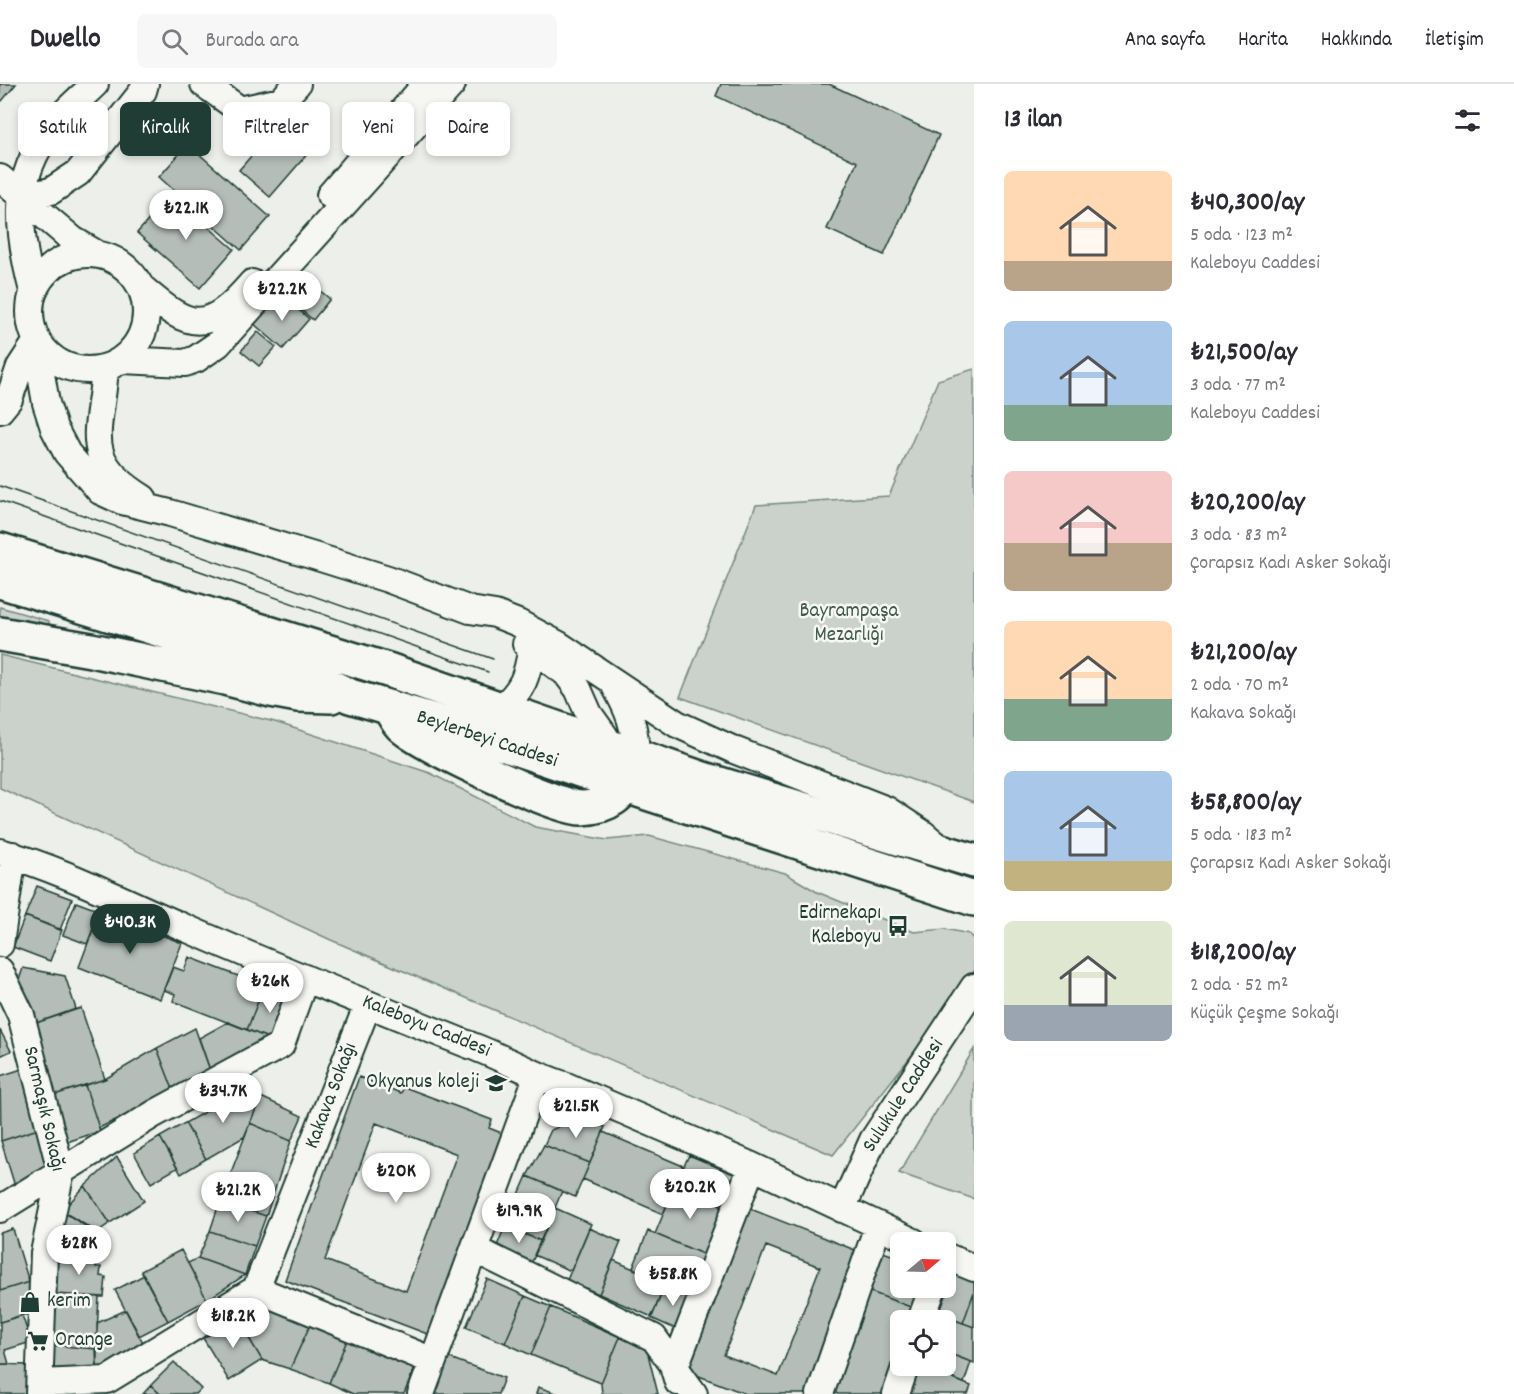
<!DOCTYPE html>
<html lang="tr">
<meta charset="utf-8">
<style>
body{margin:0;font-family:Dekko,sans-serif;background:#f7f7f7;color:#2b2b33;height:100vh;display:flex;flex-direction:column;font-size:22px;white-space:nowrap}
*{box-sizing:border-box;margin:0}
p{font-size:20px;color:#7c7c81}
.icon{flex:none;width:33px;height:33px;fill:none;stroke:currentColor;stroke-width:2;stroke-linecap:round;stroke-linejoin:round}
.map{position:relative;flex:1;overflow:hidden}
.panel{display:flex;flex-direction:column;background:#fff;width:540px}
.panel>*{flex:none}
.banner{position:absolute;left:18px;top:18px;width:570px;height:54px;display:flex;gap:12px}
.needle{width:39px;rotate:71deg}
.fabs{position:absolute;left:890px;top:1148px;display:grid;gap:12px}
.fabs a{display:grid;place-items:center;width:66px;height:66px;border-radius:9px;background:#fff;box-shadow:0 3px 9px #0003;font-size:30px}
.price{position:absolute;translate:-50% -51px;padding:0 14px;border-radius:21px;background:#fff;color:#222;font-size:20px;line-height:39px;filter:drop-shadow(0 2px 3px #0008)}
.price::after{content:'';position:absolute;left:50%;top:36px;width:18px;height:14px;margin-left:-9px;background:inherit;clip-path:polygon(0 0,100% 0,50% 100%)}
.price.selected{background:#1f3d34;color:#fff}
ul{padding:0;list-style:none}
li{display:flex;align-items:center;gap:18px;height:150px;padding:0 30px}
li span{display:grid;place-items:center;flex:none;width:168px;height:120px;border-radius:9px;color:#555}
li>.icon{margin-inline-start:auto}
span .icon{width:72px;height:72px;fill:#fffc;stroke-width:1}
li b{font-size:26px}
h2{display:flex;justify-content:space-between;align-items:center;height:72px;padding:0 30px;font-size:26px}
.pill{padding:0 21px;border-radius:9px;background:#fff;box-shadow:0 3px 9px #0003;font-size:21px;line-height:54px}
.pill.selected{background:#1f3d34;color:#fff}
header{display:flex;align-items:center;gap:36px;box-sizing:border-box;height:84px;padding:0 30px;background:#fff;border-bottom:2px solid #e1e1e2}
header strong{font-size:28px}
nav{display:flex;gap:33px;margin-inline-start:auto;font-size:21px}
.search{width:420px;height:54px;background:#f7f7f7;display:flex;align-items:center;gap:15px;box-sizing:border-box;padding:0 21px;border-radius:9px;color:#7c7c81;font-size:22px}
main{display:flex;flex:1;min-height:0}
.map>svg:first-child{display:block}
</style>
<header>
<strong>Dwello</strong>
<div class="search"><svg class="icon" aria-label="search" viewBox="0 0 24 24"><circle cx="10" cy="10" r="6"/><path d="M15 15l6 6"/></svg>Burada ara</div>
<nav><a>Ana sayfa</a><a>Harita</a><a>Hakkında</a><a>İletişim</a></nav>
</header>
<main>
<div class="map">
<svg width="974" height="1310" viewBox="0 0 974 1310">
<rect width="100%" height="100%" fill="#edefea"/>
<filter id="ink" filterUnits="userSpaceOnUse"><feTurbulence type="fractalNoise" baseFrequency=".0167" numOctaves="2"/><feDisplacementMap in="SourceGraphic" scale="12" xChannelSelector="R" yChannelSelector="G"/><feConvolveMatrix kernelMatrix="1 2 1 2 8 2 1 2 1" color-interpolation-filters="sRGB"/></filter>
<g filter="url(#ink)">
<path fill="#cbd2cc" stroke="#758880" stroke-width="1.5" d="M974,285V718L680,613L756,421L889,412L938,296Z
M0,523L49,537V542L0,532Z
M0,571L275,638L430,689L535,743L607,756L649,752L785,789L817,808L914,848L945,845L969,850L974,856V892L833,1071L331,856L0,704Z
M974,965V1115L899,1089Z"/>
<path fill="#b4bdb8" stroke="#1f3d34" stroke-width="1.5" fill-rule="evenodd" d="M0,0H16L2,17L0,15Z
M721,0H829L939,51L884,171L827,145L857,78L716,12Z
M278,41L309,68L270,113L239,86Z
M188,60L270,133L241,166L159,93Z
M171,111L234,165L200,204L137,149Z
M300,190L330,215L313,236L283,210Z
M281,210L309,235L283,265L254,240Z
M258,248L276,263L259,282L241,267Z
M37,802L72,815L60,846L25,832Z
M76,818L100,827L87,860L63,851Z
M100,827L182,859L160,915L79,883Z
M25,832L62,846L50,877L13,863Z
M189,873L264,902L247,946L173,917L175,910L164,906L173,883L184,887Z
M23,884L65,892L76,925L27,942L15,908Z
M264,902L292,913L276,957L247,946Z
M81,924L105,995L51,1012L27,942Z
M228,938L276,957L212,992L199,954Z
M195,944L212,992L174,1008L157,964Z
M0,946L11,967L0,972Z
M157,964L174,1008L99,1044L85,1001L105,995Z
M22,985L41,1044L1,1057L0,992Z
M359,993L401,1009L404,1003L492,1036L489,1044L504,1050L430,1251L285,1196ZM376,1039L457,1070L406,1207L325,1176Z
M85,1001L100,1047L67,1058L51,1012Z
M234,1011L261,1013L244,1053L206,1075L185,1039Z
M261,1013L302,1032L291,1057L250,1039Z
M580,1033L605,1043L590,1079L544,1061L551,1046Z
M185,1039L206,1075L181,1090L160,1053Z
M250,1039L291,1057L266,1132L220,1117Z
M41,1044L54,1086L14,1099L1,1057Z
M603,1048L683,1082L663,1130L583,1095Z
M160,1053L177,1084L151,1099L134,1069Z
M544,1061L590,1079L575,1113L527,1092Z
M689,1071L738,1092L726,1123L675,1102Z
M117,1073L144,1117L110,1139L85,1102Z
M527,1092L562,1107L541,1157L505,1142Z
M85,1102L110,1139L97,1148L62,1127Z
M675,1102L726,1123L705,1171L655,1150Z
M220,1117L266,1132L255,1162L210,1147Z
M555,1124L591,1140L571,1187L534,1171Z
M748,1124L860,1168L806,1310H746L686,1287ZM766,1162L820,1183L778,1292L724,1271Z
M62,1127L101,1152L97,1173L58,1169Z
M505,1142L541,1157L532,1178L497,1162Z
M589,1144L621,1158L599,1210L567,1196Z
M13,1145L29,1198L0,1207V1149Z
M210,1147L255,1162L245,1191L198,1174Z
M648,1147L705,1171L688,1209L633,1184Z
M181,1166L207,1216L168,1237L141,1187Z
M883,1168L900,1174V1203H924L916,1225L868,1207Z
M58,1169L97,1173L96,1183H101L100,1192L106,1193L104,1213L55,1210Z
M198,1174L245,1191L207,1216L188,1179Z
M613,1176L666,1199L652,1233L599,1210Z
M956,1185L974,1192V1208L963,1239L939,1230Z
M144,1191L168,1237L139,1252L115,1206Z
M487,1195L525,1212L505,1259L466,1243Z
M29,1198L38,1227L0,1238V1207Z
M666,1199L695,1211L680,1247L651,1234Z
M868,1207L916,1225L912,1236H900V1268L885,1310H838L833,1308Z
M974,1208V1243L963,1239Z
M55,1210L99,1213L96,1265L51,1261Z
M525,1212L551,1223L531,1271L505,1259Z
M264,1218L311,1239L290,1285L262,1276L237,1234Z
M551,1223L620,1253L601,1299L531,1271Z
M126,1226L148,1268L97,1292V1239Z
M939,1230L974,1243V1279L945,1268V1236H937Z
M22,1231L31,1258L5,1266L9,1280H0V1238Z
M237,1234L262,1276L229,1297L203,1254Z
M311,1239L348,1254L329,1299L290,1285Z
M620,1253L647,1266L658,1310H602L601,1299Z
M348,1254L415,1283L404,1310H353L329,1299Z
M51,1261L96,1265L97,1292L49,1288Z
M945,1268L971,1278L964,1299L920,1282L945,1281Z
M447,1273L504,1294L498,1310H434Z
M174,1278L201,1305L196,1310H160L151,1301Z
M0,1280L27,1281V1310H0Z
M920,1282L971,1302L968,1310H910Z
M151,1301L160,1310H143Z
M538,1303L556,1309V1310H536Z"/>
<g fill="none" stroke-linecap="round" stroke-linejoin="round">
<defs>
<path id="minor" d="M204,0L240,26L281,17L297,0
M0,94L73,156L95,169
M330,111L426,0
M20,113L51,107L78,89L143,7L145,0
M30 228a58 58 0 1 1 116 0a58 58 0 1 1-116 0Z
M142,204C190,246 207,251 252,199
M33,207C17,146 11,96 52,43C64,27 81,14 95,0
M42,264L41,290L46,319L54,344L67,369L100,407L122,417L170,429L314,472L388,495L470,526L495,530L518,539L559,561L677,640L734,666L887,726L922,749L935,760
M122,276L185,279L196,275L218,260L452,0
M105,284C101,348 78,374 143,414
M0,326L9,315L20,283L37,257
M526,560L566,589L578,605L589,630L604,651L611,664
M615,602C629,627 636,644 636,673
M501,624C524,605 527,592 532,563
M0,768C63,786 121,816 181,842C277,884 375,923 472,962C504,974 532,991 564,1001L752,1082L914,1158
M0,860L13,771
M0,887L21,931L61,1087L44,1169L39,1310
M0,1125L154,1030L281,961L305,894
M842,1125L873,1056L974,903
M474,1165L654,1254L694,1310
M945,1172L974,1184
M256,1205L368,920
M256,1205L433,1277
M921,1236L933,1203
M678,1298L674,1285L752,1082
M40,1299L107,1296L256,1205
M421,1310L537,993
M820,1310L878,1142
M896,1310L906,1281"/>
<path id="major" d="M0,466L391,587L703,695L974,777
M0,497L305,590L350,612L432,636L650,710L974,815
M0,550L91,566L225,594L271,606L298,611L331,612
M392,628C395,633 398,639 403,643C424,662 556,724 582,724C607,723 625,712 632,686"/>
</defs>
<use href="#minor" stroke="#1f3d34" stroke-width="30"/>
<use href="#major" stroke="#1f3d34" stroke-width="38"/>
<use href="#minor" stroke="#f6f6f2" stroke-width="26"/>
<use href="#major" stroke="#f6f6f2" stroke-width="33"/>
<path stroke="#1f3d34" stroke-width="1.5" d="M0,402L493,575
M0,417L488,588"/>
</g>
</g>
<defs>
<symbol id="bus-bare" viewBox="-9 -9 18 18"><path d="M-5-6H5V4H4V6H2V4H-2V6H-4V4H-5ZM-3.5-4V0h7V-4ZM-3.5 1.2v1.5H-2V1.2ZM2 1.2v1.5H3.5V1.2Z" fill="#1f3d34" stroke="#f6f6f2" stroke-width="2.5" paint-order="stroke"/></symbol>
<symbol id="school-bare" viewBox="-9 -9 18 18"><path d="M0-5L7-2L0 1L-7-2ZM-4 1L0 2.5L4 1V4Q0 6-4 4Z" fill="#1f3d34" stroke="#f6f6f2" stroke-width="2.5" paint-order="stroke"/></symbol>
<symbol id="shop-bare" viewBox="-9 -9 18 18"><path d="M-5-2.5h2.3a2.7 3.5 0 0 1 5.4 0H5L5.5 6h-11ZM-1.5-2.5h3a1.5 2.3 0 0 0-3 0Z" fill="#1f3d34" stroke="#f6f6f2" stroke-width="2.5" paint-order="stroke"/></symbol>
<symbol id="supermarket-bare" viewBox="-9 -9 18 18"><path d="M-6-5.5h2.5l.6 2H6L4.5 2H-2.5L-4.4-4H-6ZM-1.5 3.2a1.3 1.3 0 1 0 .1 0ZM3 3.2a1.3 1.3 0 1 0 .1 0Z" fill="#1f3d34" stroke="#f6f6f2" stroke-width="2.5" paint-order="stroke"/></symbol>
</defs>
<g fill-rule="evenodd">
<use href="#bus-bare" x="883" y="827" width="30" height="30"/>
<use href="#school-bare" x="481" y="984" width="30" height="30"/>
<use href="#shop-bare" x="15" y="1203" width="30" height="30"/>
<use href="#supermarket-bare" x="23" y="1242" width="30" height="30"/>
</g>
<g text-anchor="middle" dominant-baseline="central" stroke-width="5" stroke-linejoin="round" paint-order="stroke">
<g font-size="21" fill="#415b52" stroke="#f6f6f2">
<text x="849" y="528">Bayrampaşa<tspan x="849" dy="24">Mezarlığı</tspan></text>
</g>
<g font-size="21" fill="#1f3d34" stroke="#f6f6f2">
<text transform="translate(487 656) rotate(18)">Beylerbeyi Caddesi</text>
<text transform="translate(426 943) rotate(22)">Kaleboyu Caddesi</text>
<text transform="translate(332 1012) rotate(-69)">Kakava Sokağı</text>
<text transform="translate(904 1012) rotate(-57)">Sulukule Caddesi</text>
<text transform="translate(43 1025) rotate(77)">Sarmaşık Sokağı</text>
</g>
<g font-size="21" fill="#1f3d34" stroke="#f6f6f2" text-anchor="end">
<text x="881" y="830">Edirnekapı<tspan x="881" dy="24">Kaleboyu</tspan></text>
<text x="479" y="999">Okyanus koleji</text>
<text x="47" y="1218" text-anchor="start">kerim</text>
<text x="55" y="1257" text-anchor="start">Orange</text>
</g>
</g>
</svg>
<div class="fabs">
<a><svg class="needle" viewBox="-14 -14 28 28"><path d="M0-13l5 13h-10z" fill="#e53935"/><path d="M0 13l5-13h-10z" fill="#7c7c81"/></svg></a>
<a><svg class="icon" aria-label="locate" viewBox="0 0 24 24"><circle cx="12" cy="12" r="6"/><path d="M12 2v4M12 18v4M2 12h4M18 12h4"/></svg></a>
</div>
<b class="price" style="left:186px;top:157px">₺22.1K</b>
<b class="price" style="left:282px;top:238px">₺22.2K</b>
<b class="price selected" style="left:130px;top:871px">₺40.3K</b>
<b class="price" style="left:270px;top:930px">₺26K</b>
<b class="price" style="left:223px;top:1040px">₺34.7K</b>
<b class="price" style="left:576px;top:1055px">₺21.5K</b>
<b class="price" style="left:396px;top:1120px">₺20K</b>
<b class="price" style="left:690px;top:1136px">₺20.2K</b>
<b class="price" style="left:238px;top:1139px">₺21.2K</b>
<b class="price" style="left:519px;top:1160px">₺19.9K</b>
<b class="price" style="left:79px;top:1192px">₺28K</b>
<b class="price" style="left:673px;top:1223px">₺58.8K</b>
<b class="price" style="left:233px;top:1265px">₺18.2K</b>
<div class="banner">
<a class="pill">Satılık</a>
<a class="pill selected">Kiralık</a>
<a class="pill">Filtreler</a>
<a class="pill">Yeni</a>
<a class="pill">Daire</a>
</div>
</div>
<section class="panel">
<h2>13 ilan<svg class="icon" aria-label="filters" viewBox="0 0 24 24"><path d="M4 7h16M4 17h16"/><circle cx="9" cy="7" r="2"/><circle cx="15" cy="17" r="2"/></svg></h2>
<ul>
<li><span style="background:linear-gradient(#ffd9b3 75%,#b9a48a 0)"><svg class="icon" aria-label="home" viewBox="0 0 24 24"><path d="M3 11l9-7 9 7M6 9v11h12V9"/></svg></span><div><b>₺40,300/ay</b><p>5 oda · 123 m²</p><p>Kaleboyu Caddesi</p></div></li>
<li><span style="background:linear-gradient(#a9c7e8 70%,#7fa58c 0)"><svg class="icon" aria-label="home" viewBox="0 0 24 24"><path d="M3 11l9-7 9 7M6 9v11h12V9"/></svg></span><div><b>₺21,500/ay</b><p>3 oda · 77 m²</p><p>Kaleboyu Caddesi</p></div></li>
<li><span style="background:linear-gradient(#f6c9c9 60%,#b9a48a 0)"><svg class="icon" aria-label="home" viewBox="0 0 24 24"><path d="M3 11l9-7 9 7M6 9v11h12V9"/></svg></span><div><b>₺20,200/ay</b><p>3 oda · 83 m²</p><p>Çorapsız Kadı Asker Sokağı</p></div></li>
<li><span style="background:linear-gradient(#ffd9b3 65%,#7fa58c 0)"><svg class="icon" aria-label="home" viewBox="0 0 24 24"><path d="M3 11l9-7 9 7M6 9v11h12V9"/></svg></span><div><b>₺21,200/ay</b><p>2 oda · 70 m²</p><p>Kakava Sokağı</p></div></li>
<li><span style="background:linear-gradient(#a9c7e8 75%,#c2b280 0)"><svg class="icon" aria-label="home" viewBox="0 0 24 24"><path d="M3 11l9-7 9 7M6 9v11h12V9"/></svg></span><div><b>₺58,800/ay</b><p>5 oda · 183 m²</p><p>Çorapsız Kadı Asker Sokağı</p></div></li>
<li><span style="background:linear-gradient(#dfe7d0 70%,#9aa5b1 0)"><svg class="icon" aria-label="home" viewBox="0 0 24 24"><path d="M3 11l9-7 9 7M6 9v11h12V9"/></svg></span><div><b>₺18,200/ay</b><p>2 oda · 52 m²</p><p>Küçük Çeşme Sokağı</p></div></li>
</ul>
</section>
</main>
